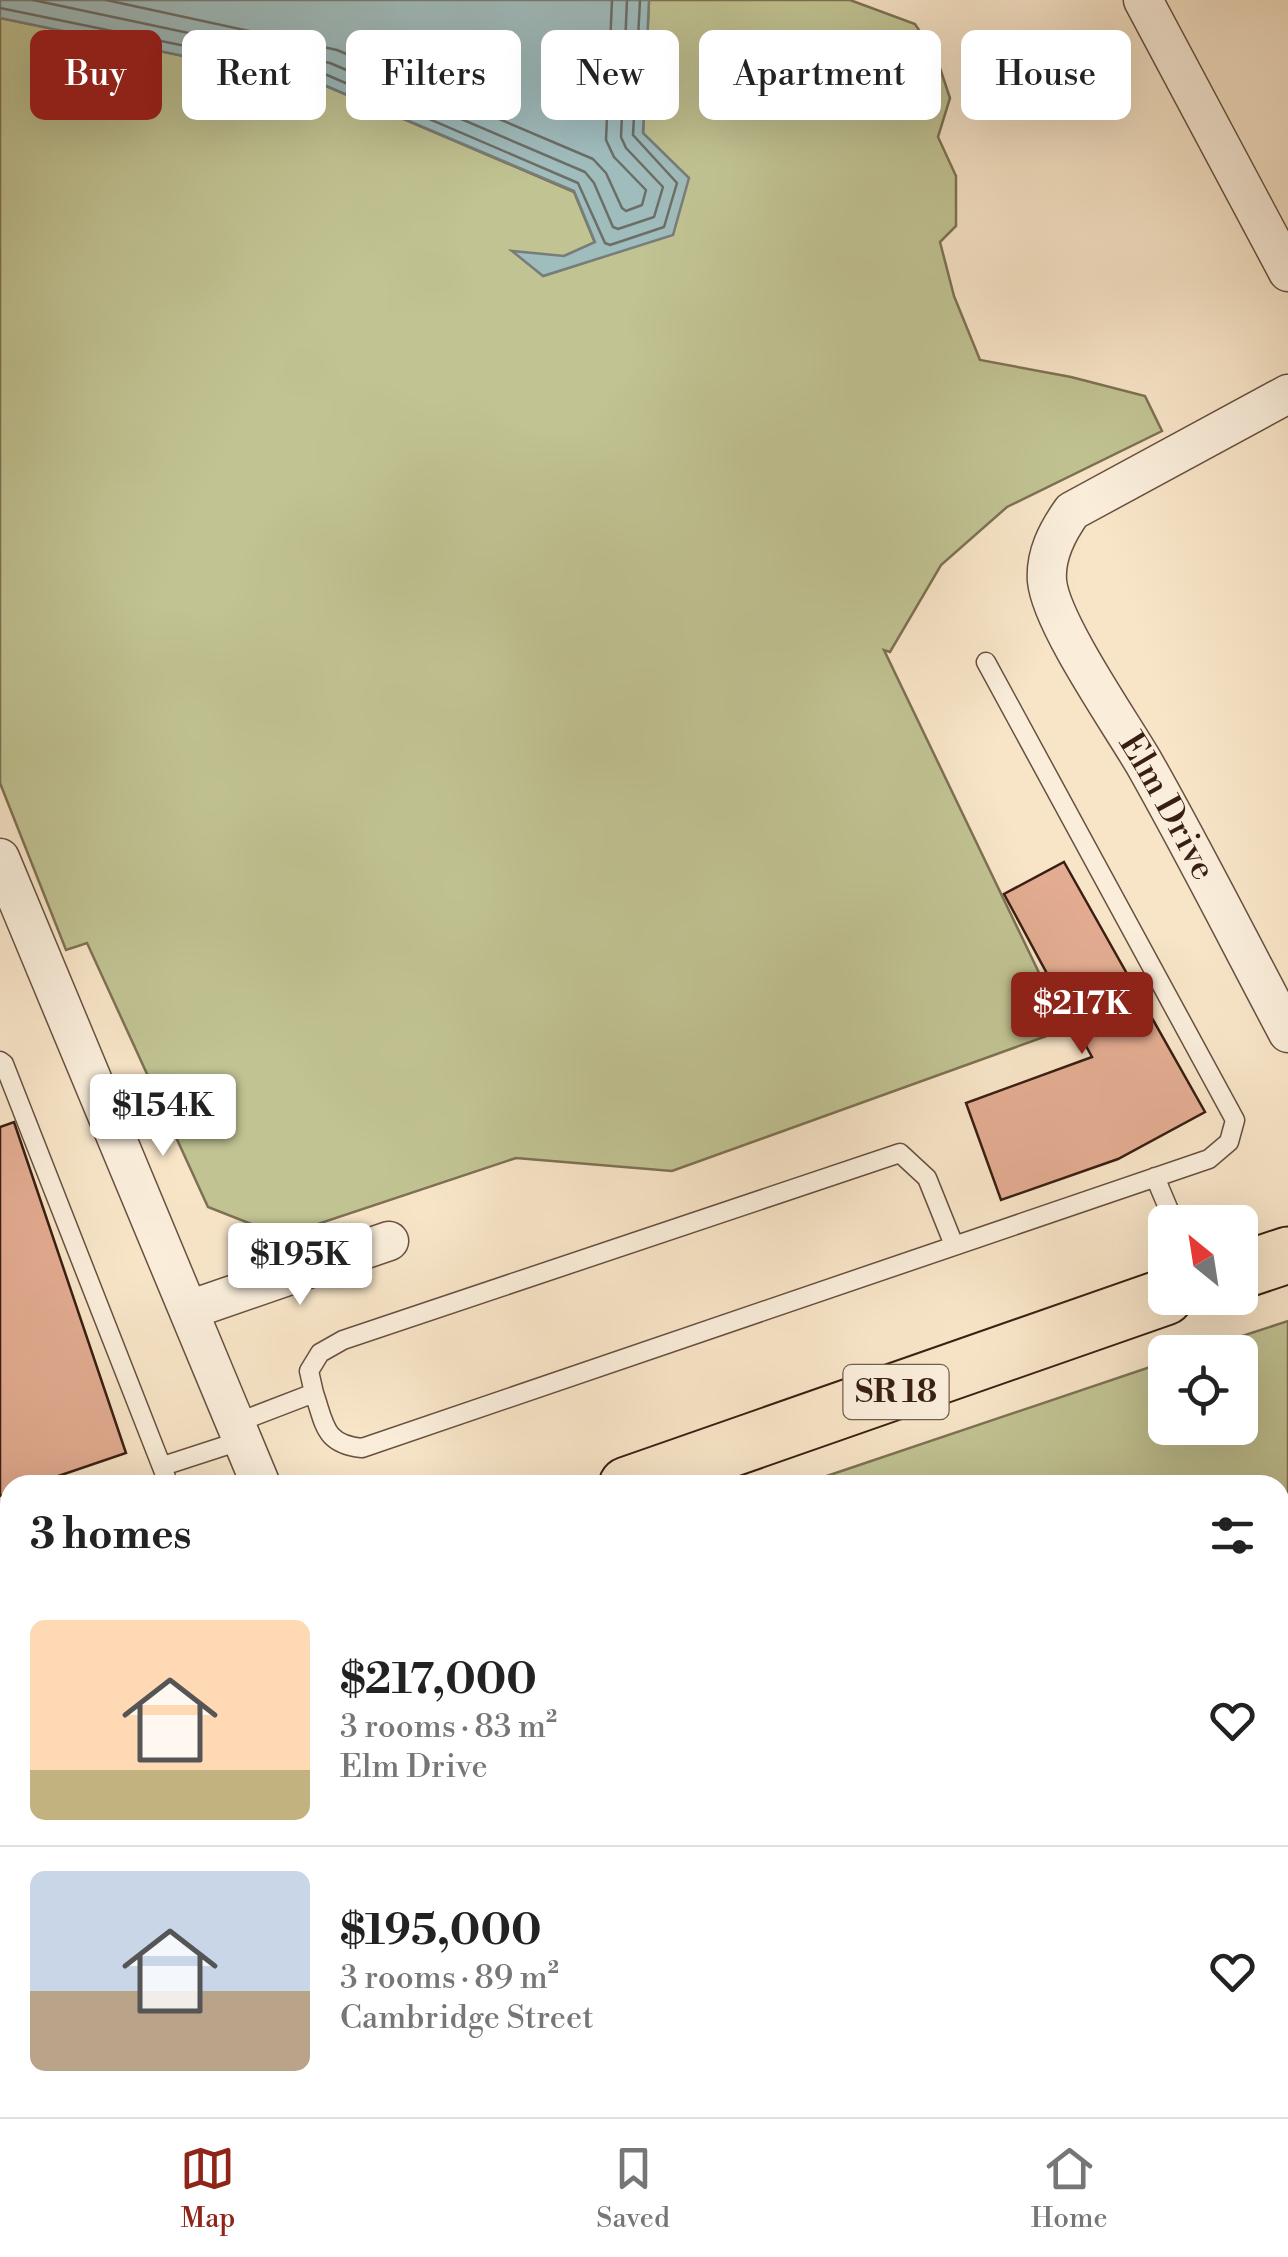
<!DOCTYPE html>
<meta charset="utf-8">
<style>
body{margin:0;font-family:"Libre Bodoni",serif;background:#f6f6f6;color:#222;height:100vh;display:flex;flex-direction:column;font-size:38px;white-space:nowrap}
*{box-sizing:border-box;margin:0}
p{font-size:32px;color:#767676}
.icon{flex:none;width:55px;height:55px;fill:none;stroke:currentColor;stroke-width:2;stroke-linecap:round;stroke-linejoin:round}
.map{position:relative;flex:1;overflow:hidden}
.panel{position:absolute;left:0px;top:1475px;width:1290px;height:642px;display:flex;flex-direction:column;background:#fff;border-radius:30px 30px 0 0;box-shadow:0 10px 40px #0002}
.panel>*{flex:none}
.hud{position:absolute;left:30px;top:30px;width:1230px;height:90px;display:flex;gap:20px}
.needle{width:65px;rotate:330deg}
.tools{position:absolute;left:1148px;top:1205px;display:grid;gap:20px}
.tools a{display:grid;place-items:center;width:110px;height:110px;border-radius:15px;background:#fff;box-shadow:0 10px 40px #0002;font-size:50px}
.price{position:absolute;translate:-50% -85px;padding:0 22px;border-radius:10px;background:#fff;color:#222;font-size:32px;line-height:65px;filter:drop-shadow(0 2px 5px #0008)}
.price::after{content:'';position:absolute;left:50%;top:60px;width:30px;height:22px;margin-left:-15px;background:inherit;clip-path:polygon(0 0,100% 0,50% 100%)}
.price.active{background:#8f2418;color:#fff}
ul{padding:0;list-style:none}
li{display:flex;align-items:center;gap:30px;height:250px;padding:0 30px}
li+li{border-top:2px solid #e0e0e0}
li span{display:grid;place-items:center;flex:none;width:280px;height:200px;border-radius:15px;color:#555}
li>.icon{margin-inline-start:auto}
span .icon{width:120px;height:120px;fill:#fffc;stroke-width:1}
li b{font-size:42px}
h2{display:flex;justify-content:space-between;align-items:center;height:120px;padding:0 30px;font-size:42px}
.pill{padding:0 35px;border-radius:15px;background:#fff;box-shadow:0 10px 40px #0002;font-size:35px;line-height:90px}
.pill.active{background:#8f2418;color:#fff}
.tab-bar{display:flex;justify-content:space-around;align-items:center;height:140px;border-top:2px solid #e0e0e0;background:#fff;font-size:28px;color:#767676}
.tab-bar a{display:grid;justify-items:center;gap:5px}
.tab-bar .active{color:#8f2418}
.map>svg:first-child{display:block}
</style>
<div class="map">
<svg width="1288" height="2117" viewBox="0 0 1288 2117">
<rect width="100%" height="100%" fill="#f8e5c8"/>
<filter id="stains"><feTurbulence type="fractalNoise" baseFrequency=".002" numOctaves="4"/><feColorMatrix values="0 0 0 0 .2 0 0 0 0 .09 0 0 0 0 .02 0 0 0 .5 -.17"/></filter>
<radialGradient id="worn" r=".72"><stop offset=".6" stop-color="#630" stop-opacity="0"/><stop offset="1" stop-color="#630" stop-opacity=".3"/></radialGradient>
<path fill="#c1c393" stroke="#7d7153" stroke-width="2.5" d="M649,0H850L915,24L936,56L950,98L938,137L956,176V226L940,242L954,296L980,360L1071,377L1145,396L1162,431L1007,507L941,565L890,652L884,650L1066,1029L672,1171L516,1158L282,1236L208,1207L87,943L66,950L0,783V18L324,85L574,192L595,243L564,256L543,276L673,234L643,133Z
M1288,1321V1507L1280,1509V1485H800L1165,1362V1428H1240V1352H1193Z
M10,1889V2108H206L203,2117H0V1891Z
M1288,1975V2117H1020L1037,2108H1280V1980Z
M666,2108H776L761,2117H653Z"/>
<path fill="#a0bdbe" stroke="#777e7a" stroke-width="2.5" d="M0,0H649L643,133L689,178L673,235L543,276L512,251L564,256L595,242L574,191L324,85L0,18Z"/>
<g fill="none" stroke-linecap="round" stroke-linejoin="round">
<path stroke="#6c6e68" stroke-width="2.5" d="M33,0L330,63L585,172L594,183L613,227L618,229L654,217L663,187L626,148L621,137L627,0
M106,0L337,50L593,159L606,173L622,208L626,211L642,205L646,190L614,157L606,140L612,0
M0,8L327,75L578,183L605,243L610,245L664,227L677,183L633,135L640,0"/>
</g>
<path fill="#e3ac92" stroke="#391f13" stroke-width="2.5" d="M1064,862L1205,1112L1118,1159L1001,1200L966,1103L1092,1057L1004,894Z
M14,1122L126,1453L32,1485H10V1492L0,1496V1127Z"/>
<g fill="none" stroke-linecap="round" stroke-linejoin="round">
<defs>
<path id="lane" d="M0,1061L4,1064L169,1485
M1155,1177L1174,1222
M314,1393L309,1371L320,1353L343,1340L900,1153L927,1178L954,1245
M236,1423L314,1393C325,1425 324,1444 362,1448L1209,1159L1229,1142L1235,1120L986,662
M163,1466L243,1440
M0,1570L10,1567"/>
<g id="street">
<path d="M1143,0L1288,272"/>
<path id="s1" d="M1288,394L1072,511C1057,532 1045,555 1047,581C1051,623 1120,722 1144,763C1194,851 1240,943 1288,1033"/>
<path d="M0,858L261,1485"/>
<path d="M189,1310L389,1241"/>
</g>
<path id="primary" d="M1240,1271L1288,1255
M627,1485L1165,1297
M0,1695L10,1692"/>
<path id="highway" d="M1280,1542L1288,1540
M1280,1615L1288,1612
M1280,1713L1288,1709
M0,1816L10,1814
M1280,1842L1288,1837
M0,1862L10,1861
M1280,1953L1288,1949
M228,2117L232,2108
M407,2117L421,2108
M568,2117L581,2108
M807,2117L823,2108
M969,2117L990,2108"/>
</defs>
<use href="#lane" stroke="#695040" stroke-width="21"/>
<use href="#street" stroke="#695040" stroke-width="41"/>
<use href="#primary" stroke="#391f13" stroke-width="59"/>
<use href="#highway" stroke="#391f13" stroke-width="59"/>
<path stroke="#391f13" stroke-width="6" stroke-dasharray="8 5" stroke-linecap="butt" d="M1280,2052L1288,2048
M1160,2117L1181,2108"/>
<use href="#lane" stroke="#faeedb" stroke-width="18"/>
<use href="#street" stroke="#faeedb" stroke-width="38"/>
<use href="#primary" stroke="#f8e5c8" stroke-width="55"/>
<use href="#highway" stroke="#f8e5c8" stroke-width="55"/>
</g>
<g text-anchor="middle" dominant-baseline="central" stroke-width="8" stroke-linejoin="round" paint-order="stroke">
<rect fill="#faeedb" stroke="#735d4f" stroke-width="2.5" x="843.5" y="1365" width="105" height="54" rx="8"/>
<g font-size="32" font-weight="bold" fill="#391f13">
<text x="896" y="1392">SR 18</text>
</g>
<g font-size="35" fill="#391f13" stroke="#faeedb">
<text stroke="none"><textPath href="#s1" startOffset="578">Elm Drive</textPath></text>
</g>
</g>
<rect width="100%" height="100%" filter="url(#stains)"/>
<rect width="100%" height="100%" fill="url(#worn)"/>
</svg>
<div class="tools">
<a><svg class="needle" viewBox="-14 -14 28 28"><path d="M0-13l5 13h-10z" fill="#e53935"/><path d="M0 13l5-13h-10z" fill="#767676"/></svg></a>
<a><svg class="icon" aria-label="locate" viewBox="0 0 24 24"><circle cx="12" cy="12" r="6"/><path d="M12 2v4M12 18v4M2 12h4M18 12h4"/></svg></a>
</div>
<b class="price active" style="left:1082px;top:1057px">$217K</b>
<b class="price" style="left:163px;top:1159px">$154K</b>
<b class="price" style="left:300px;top:1308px">$195K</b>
<div class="hud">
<a class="pill active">Buy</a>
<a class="pill">Rent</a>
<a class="pill">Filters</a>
<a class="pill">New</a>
<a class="pill">Apartment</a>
<a class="pill">House</a>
</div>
<section class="panel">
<h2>3 homes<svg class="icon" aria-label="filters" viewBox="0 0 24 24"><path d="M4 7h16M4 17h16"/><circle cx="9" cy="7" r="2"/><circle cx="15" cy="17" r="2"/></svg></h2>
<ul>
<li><span style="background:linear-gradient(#ffd9b3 75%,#c2b280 0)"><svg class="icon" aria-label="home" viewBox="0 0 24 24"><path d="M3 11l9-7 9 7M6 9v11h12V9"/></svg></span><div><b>$217,000</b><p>3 rooms · 83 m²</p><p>Elm Drive</p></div><svg class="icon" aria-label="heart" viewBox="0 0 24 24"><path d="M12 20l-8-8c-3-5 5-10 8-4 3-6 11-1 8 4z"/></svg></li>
<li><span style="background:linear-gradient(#c9d6e8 60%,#b9a48a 0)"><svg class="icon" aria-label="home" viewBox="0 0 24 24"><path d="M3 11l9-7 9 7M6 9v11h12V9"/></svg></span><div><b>$195,000</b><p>3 rooms · 89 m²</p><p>Cambridge Street</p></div><svg class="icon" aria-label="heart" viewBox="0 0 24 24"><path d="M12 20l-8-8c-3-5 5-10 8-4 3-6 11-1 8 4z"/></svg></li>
</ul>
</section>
</div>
<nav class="tab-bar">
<a class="active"><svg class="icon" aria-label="map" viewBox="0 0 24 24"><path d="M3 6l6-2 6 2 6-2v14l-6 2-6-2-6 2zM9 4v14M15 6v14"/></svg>Map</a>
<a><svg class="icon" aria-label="saved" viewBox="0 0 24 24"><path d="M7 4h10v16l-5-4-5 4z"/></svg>Saved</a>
<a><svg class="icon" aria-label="home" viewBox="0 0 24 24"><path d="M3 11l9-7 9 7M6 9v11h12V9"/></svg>Home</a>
</nav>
